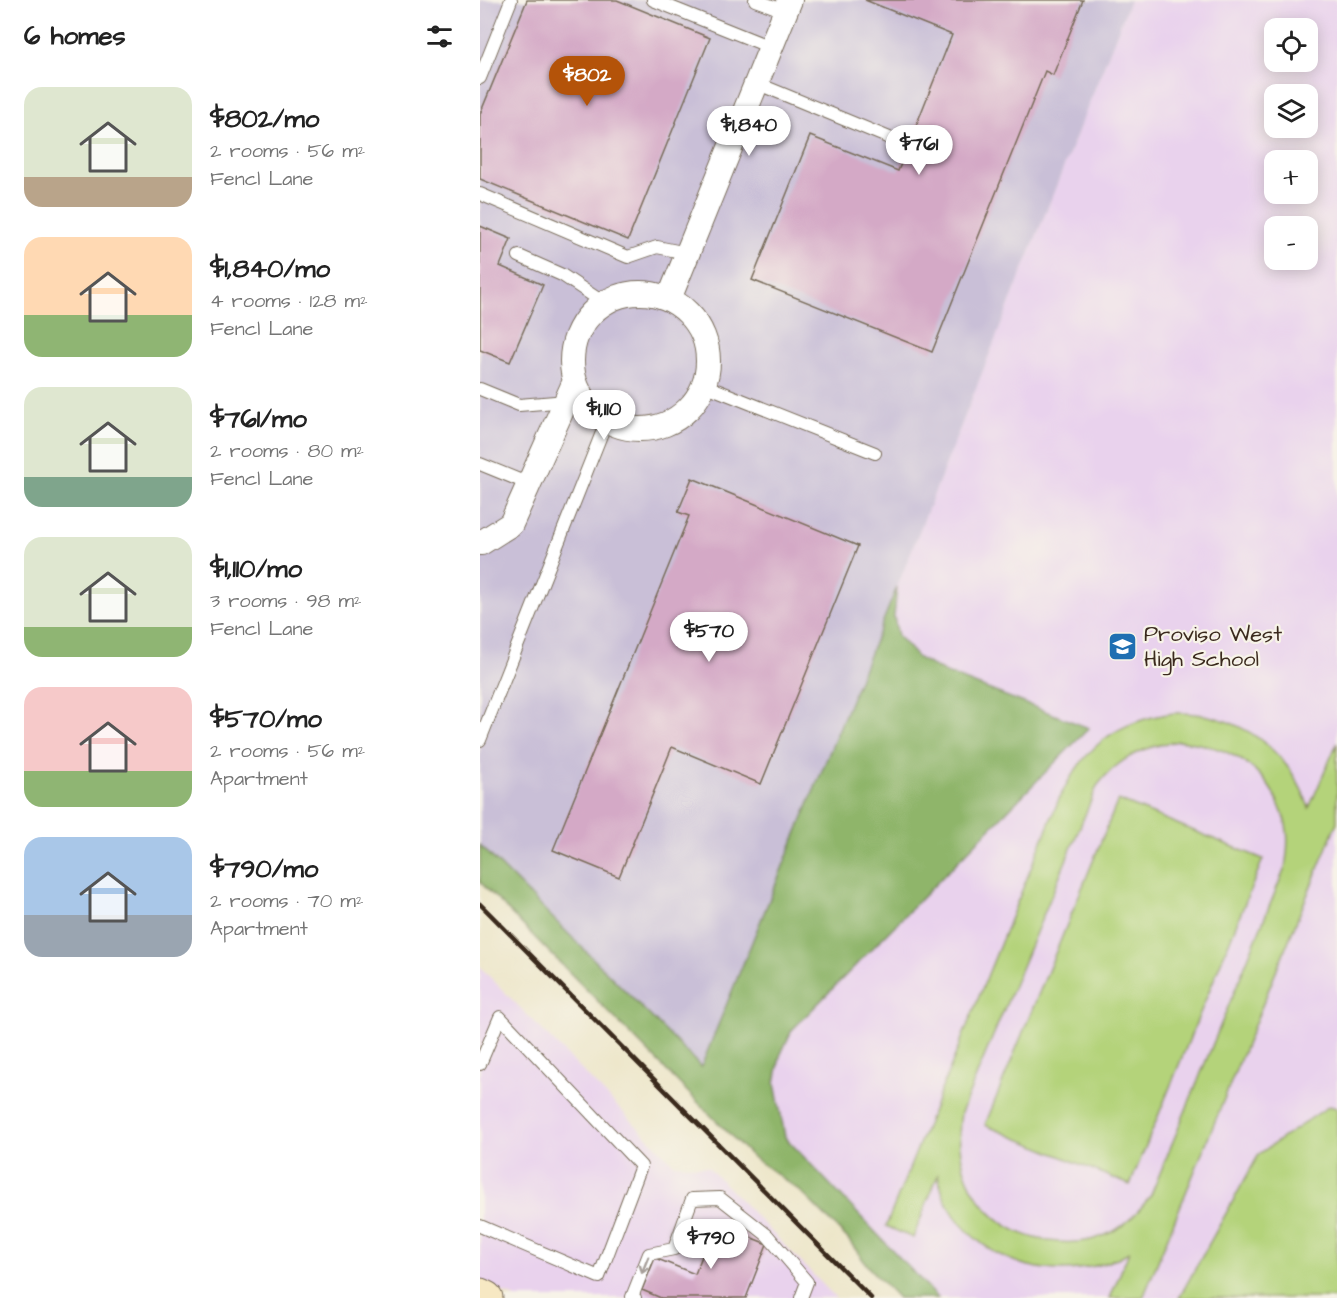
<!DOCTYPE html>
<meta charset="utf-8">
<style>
body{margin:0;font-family:"Architects Daughter",sans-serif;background:#f2f2f2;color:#222;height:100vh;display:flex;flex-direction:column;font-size:22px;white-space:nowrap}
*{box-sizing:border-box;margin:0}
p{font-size:20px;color:#767676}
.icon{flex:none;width:33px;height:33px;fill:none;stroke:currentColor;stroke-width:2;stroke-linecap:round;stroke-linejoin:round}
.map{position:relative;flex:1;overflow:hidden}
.drawer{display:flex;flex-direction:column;background:#fff;width:480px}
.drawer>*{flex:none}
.controls{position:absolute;left:784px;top:18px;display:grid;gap:12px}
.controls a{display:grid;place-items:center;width:54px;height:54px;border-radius:12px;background:#fff;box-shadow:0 3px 15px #0003;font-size:30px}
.price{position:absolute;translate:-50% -51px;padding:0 14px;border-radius:21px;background:#fff;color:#222;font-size:20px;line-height:39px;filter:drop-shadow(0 2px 3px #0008)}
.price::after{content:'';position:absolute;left:50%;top:36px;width:18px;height:14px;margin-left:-9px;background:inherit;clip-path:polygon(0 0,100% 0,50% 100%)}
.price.on{background:#b45309;color:#fff}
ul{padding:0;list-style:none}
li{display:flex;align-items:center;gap:18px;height:150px;padding:0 24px}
li span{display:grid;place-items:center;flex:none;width:168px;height:120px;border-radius:18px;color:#555}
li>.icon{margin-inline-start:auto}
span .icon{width:72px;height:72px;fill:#fffc;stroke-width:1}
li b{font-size:26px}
h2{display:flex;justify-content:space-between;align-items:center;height:72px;padding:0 24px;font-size:26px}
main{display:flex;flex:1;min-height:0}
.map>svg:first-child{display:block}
</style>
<main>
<section class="drawer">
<h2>6 homes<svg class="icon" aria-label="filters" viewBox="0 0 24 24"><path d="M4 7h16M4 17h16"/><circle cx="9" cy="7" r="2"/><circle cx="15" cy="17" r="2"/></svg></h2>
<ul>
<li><span style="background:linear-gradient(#dfe7d0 75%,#b9a48a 0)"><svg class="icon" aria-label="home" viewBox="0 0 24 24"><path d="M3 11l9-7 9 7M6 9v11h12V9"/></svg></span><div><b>$802/mo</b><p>2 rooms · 56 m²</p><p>Fencl Lane</p></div></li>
<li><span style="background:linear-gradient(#ffd9b3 65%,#8fb573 0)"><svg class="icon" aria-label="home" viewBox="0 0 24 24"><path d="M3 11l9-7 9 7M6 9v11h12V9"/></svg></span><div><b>$1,840/mo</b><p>4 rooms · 128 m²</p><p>Fencl Lane</p></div></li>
<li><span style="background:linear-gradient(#dfe7d0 75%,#7fa58c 0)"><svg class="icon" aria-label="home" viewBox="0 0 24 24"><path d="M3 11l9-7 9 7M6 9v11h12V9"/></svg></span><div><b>$761/mo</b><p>2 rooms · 80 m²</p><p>Fencl Lane</p></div></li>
<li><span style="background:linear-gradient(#dfe7d0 75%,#8fb573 0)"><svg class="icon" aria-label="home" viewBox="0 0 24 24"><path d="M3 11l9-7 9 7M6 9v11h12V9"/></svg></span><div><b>$1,110/mo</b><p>3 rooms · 98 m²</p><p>Fencl Lane</p></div></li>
<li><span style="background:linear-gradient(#f6c9c9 70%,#8fb573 0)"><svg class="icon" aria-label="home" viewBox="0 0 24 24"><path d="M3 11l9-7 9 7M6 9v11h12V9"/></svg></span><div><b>$570/mo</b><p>2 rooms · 56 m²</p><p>Apartment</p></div></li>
<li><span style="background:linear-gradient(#a9c7e8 65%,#9aa5b1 0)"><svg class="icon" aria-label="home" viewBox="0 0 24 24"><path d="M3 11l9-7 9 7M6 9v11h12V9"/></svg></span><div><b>$790/mo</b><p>2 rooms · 70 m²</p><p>Apartment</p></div></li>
</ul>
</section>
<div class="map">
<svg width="857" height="1298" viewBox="0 0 857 1298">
<rect width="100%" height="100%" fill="#f7f3e8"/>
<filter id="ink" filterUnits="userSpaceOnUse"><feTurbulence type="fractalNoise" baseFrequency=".0167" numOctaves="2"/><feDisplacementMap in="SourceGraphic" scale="12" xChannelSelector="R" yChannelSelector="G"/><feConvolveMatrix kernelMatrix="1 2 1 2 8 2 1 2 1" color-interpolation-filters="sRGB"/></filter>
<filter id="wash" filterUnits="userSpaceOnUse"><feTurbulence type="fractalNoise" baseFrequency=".008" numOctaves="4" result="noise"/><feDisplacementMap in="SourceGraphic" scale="24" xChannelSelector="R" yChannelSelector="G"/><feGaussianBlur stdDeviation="1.35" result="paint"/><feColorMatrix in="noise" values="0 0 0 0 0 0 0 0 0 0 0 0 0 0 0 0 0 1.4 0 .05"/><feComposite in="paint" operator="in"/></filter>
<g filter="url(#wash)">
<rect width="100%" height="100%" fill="#ede6c9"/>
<path fill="#e9d2ed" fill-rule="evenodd" d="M650,0H857V1298H458L305,1137L295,1083L300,1056L312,1030L608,729L466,673L438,658L418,636L414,617L417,587ZM795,28H828V62H795ZM795,94H828V128H795ZM795,160H828V194H795ZM795,226H828V260H795Z
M0,967L194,1164L228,1167L356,1298H36L0,1284Z"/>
<path fill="#c9bfd7" d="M0,0H650L417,587L221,1067L0,845Z"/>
<path fill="#b4d37a" stroke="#787e4c" stroke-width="1.5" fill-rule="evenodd" d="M694,713C757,711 809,749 829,808L857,743V822L663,1298H630L649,1252C588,1288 504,1269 468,1205C462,1195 460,1185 458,1175L433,1238L406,1226L579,799C604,747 635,721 694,713ZM699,741C740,744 778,761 797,800C801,810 806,820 807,831C809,843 807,856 805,868L671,1195C660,1210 648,1224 632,1232C613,1242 590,1244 569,1241C505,1231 471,1175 481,1113L617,786C638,758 665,746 699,741Z
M638,800L783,859L650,1185L505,1125Z
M849,1106L857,1108V1298H699L779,1154Z"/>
<path fill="#8fb56a" stroke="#657044" stroke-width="1.5" d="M417,587L414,617L418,636L438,658L466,673L609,728L312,1030L300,1056L295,1083L305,1137L458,1298H418L389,1268L368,1239L320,1191L270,1155L0,882V845L221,1067Z"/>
<g id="blocks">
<path fill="#d4a9c6" d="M47,0H137L230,38L148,240L0,179V114Z
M385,0H603L573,75L565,71L452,352L272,280L330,136L418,171L472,35Z
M0,226L31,239L20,266L63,285L30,362L0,350Z
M212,478L378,546L281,784L192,747L139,877L73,850L209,516L198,512Z
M235,1223L287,1244L266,1298H181L162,1290L175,1258L215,1274Z"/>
</g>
</g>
<g filter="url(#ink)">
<use href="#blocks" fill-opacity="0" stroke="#796c5a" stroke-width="1.5"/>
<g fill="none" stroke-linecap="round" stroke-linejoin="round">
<defs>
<path id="service" d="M173,0L290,47
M275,0L305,11
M0,78L31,0
M276,83L424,144
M0,194L148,257L177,247L207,253
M39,256L82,275L124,303
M224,385L395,453
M0,389L39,405L87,401
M0,464L49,484
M0,740L127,420
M0,1064L20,1017L161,1166L119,1277L0,1226
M155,1298L152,1297L169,1254L194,1249L212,1199L240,1198L287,1235L327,1282L321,1298"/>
<path id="minor" d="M92 361a68 68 0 1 1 136 0a68 68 0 1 1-136 0Z
M189,299L310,0
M1,543L31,524L95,381"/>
<path id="secondary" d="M0,1295L6,1298"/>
</defs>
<use href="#service" stroke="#796c5a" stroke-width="14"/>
<use href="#minor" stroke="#796c5a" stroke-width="26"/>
<use href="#secondary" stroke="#796c5a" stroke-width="35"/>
<use href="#service" stroke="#fff" stroke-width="12"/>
<use href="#minor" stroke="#fff" stroke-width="24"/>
<use href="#secondary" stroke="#f7e8c3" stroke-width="33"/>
<path stroke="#3b2a1e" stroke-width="4.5" d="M0,904L391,1298"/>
</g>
<defs><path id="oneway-shaft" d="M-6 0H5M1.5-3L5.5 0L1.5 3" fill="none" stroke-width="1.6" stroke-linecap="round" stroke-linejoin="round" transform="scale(1.5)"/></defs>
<use stroke="#a79f9a" href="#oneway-shaft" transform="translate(165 1265) rotate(112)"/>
</g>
<defs>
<symbol id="school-square" viewBox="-11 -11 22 22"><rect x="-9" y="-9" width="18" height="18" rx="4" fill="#1f6fb2" stroke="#f7f3e8"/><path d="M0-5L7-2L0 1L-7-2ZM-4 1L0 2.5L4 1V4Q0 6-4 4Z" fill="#fff"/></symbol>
</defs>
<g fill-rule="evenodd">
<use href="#school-square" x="626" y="630" width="33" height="33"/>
</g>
<g text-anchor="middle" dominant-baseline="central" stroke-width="4.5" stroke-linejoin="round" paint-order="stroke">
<g font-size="22" fill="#3b2a1e" stroke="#f7f3e8" text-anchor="start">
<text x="664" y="634">Proviso West<tspan x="664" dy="25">High School</tspan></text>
</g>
</g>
</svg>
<div class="controls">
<a><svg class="icon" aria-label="locate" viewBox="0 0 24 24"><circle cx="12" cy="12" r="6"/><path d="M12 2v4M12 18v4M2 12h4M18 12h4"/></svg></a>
<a><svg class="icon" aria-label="layers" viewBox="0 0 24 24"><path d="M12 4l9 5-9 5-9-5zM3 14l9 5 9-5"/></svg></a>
<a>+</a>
<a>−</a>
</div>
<b class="price on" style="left:107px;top:107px">$802</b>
<b class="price" style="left:269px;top:157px">$1,840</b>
<b class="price" style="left:439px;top:176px">$761</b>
<b class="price" style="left:124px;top:441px">$1,110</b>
<b class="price" style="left:229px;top:663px">$570</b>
<b class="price" style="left:231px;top:1270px">$790</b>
</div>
</main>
